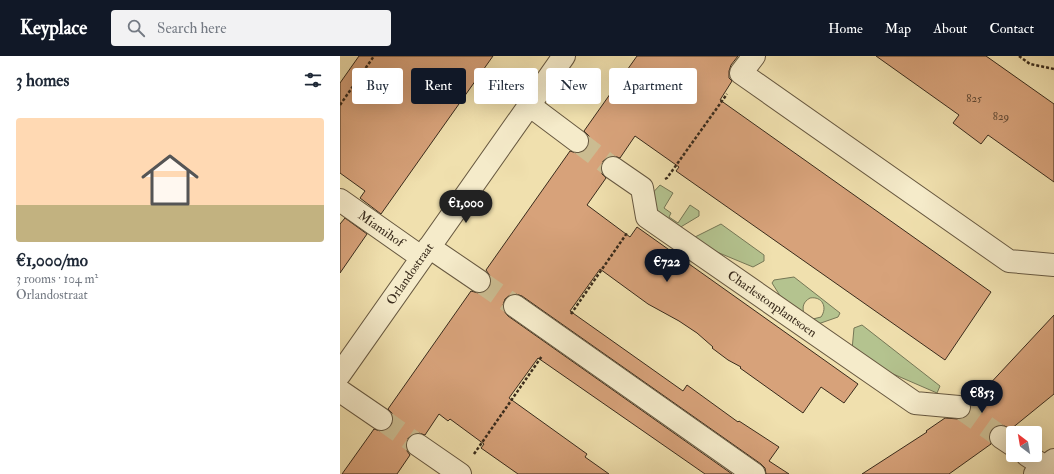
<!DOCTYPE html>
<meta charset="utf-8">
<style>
body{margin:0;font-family:"IM FELL Double Pica",serif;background:#f2f2f3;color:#1f2937;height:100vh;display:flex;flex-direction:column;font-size:15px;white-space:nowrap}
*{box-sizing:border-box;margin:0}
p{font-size:13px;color:#747a83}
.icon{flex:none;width:22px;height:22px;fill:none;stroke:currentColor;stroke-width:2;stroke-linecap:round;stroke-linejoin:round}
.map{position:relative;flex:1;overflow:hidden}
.details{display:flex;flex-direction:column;background:#fff;width:340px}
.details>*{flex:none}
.banner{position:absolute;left:12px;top:12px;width:380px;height:36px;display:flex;gap:8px}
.needle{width:26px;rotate:329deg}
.controls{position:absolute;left:666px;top:370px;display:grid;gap:8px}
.controls a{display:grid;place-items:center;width:36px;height:36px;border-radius:4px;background:#fff;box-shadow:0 4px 16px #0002;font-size:20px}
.price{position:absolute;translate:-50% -34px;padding:0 9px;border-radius:14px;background:#111827;color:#fff;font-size:13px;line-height:26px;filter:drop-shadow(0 1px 2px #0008)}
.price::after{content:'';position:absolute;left:50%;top:24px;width:12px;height:9px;margin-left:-6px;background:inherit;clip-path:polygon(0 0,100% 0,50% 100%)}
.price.on{background:#222;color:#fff}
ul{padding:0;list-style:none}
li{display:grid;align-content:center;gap:8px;height:212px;padding:0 16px}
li+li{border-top:1px solid #e0e1e3}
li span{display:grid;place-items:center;height:124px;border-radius:4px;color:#555}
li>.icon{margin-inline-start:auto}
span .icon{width:72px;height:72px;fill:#fffc;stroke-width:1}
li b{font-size:17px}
h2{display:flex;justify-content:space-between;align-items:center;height:48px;padding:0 16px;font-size:17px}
.chip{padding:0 14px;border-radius:4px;background:#fff;box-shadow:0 4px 16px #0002;font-size:14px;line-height:36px}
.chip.on{background:#111827;color:#fff}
header{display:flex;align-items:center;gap:24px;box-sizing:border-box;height:56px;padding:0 20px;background:#111827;color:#fff}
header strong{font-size:19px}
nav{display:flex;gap:22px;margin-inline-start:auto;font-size:14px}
.search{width:280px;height:36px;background:#f2f2f3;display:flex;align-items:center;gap:10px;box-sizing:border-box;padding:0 14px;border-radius:4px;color:#747a83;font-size:15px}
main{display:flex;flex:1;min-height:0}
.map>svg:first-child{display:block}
</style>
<header>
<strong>Keyplace</strong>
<div class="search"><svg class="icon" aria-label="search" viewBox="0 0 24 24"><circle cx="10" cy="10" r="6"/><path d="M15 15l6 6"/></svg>Search here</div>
<nav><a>Home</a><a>Map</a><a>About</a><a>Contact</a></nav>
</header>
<main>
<section class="details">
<h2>3 homes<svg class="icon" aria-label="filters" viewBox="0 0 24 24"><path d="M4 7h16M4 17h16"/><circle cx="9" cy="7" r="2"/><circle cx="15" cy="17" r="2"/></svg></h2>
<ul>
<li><span style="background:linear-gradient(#ffd9b3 70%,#c2b280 0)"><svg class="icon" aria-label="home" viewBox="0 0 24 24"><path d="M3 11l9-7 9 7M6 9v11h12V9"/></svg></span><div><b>€1,000/mo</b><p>3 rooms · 104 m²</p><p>Orlandostraat</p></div></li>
</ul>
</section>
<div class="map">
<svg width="714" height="418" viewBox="0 0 714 418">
<rect width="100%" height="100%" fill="#f0e0ae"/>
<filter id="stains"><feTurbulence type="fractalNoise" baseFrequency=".005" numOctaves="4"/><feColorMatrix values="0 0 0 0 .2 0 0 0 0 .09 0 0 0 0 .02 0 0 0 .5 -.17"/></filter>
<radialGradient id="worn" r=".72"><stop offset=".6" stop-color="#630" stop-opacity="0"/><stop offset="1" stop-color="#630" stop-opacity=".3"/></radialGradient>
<path fill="#b4c38f" stroke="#767756" d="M320,129L333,137L324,152L331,157L329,161L338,167L350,149L359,155V160L339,172L310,153L308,142Z
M381,168L424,199V205L413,211L360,189L355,181Z
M454,221L500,257L498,261L478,268L473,263L481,261C488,251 482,240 470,242C463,246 462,251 464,258L444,246L432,227L434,224Z
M522,269L600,330L597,337L530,308L512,294L514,272Z"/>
<path fill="#d7a27a" stroke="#392b1c" d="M19,0H153L41,158L20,142L25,135L0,117V27Z
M297,0H398L391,9L389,15V22L392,25L380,44L651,236L605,304L336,115L339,111L295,80L280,102L274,100L267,101L263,105L261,111L262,118L266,122L247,149L290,181L297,171L518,328L504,347L481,331L463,357L400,312L401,311L388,304L372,292L373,291L357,277L339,265L308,248L260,213L230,255L343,335L347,329L398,366L399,365L439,391L429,405L449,418H426L425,412L421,408L182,240L176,238L170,239L165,243L163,249L164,255L168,260L392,418H365L198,302L169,342L247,398L245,401L269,418H178L141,392L144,388L110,363L108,365L99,358L85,379L79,377L72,378L68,382L66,388L67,395L70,399L57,418H2L34,373L40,375L46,374L51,370L53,364L52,357L48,353L131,235L138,237L144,236L149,232L151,226L150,220L146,214L230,95L236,97H242L247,92L249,86V80L244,75Z
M536,0H646L714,48V126L648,79L641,88L613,67L619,59Z
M5,162L27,178L0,217V168Z
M714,259V338L671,373L662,369L655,370L651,374L649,380L651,388L609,418H522L587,376L586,375L605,362L618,363L625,362L629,358L631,353V348Z"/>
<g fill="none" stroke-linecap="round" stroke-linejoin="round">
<path stroke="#cbbc91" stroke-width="22" stroke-dasharray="22 11" stroke-linecap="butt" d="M237,85L273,112
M139,225L175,250
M619,351L661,381
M41,363L78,389"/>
<defs>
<path id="minor" d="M414,0L401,17L669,205L714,209
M189,49L237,85
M273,112L302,132L307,161L575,347L619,351
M0,144L81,201
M89,191L139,225
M175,250L414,418
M0,318L224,0
M0,335L41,363
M661,381L673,389
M78,389L120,418
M687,399L705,411
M695,418L714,404"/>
</defs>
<use href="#minor" stroke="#675840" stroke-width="24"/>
<path stroke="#392b1c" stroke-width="2.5" stroke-dasharray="3 2" stroke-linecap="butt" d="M679,0L690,8L714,13
M0,49L34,0
M325,123L327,122L387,38
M231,258L287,177
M134,398L202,300"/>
<use href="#minor" stroke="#f5ebca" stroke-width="22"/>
</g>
<g text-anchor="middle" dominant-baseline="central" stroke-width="3" stroke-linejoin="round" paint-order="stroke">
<g font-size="11" fill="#604934">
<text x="634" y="42">825</text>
<text x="661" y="60">829</text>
</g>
<g font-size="13" fill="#392b1c" stroke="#f5ebca">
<text transform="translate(41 173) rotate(35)">Miamihof</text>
<text transform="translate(70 218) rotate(-55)">Orlandostraat</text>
<text transform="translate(432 248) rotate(35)">Charlestonplantsoen</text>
</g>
</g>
<rect width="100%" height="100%" filter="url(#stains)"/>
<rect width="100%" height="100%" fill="url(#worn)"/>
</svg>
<div class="controls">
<a><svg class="needle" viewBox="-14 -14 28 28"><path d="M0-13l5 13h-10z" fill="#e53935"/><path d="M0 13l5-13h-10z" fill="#747a83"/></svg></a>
</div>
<b class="price on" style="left:126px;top:168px">€1,000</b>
<b class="price" style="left:327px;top:227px">€722</b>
<b class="price" style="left:642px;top:358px">€853</b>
<div class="banner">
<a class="chip">Buy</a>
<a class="chip on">Rent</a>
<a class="chip">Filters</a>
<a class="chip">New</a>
<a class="chip">Apartment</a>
</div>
</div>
</main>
